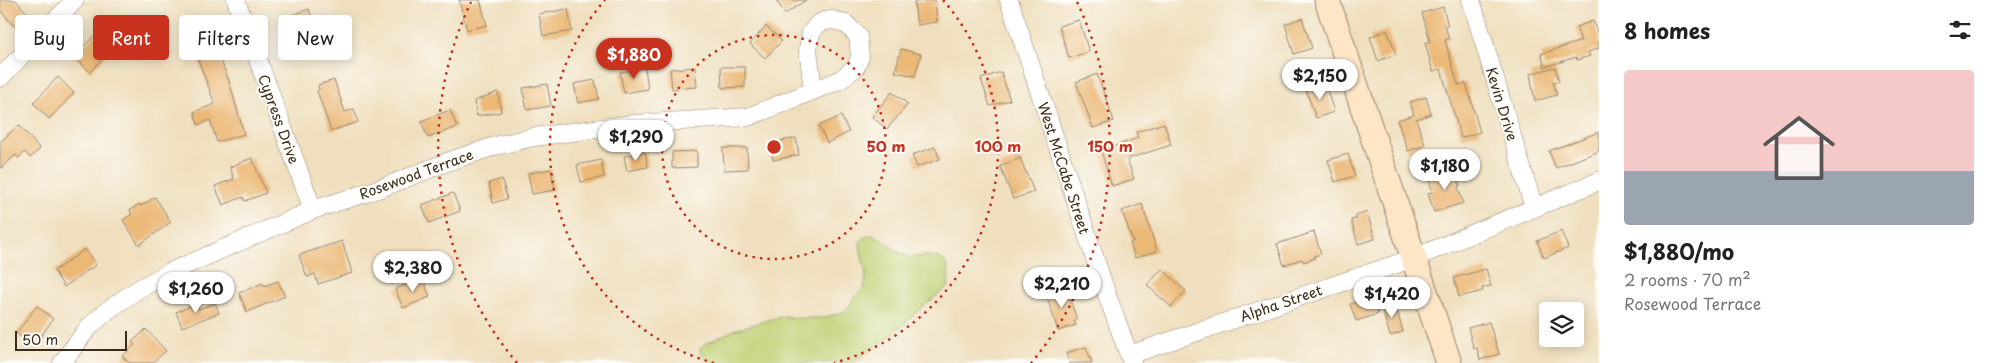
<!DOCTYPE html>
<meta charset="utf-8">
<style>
body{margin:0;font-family:"Playpen Sans",sans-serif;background:#f2f2f2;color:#222;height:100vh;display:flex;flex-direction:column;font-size:19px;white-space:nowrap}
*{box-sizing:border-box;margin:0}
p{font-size:16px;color:#767676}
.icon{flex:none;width:28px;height:28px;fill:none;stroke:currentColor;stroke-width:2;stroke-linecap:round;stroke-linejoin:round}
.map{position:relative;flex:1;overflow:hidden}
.details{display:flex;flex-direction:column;background:#fff;width:400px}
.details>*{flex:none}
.hud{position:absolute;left:15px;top:15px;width:475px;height:45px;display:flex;gap:10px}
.tools{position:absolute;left:1539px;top:302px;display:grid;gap:10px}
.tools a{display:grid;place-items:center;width:45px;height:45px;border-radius:5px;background:#fff;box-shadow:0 2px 12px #0003;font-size:25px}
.scale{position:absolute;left:15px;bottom:12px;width:112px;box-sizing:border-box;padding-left:5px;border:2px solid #3b2a1e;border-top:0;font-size:14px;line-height:18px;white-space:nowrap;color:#3b2a1e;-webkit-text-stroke:4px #fdfcf7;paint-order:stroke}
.price{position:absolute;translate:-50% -42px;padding:0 11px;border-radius:18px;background:#fff;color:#222;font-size:16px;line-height:32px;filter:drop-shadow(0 1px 2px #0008)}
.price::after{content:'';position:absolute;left:50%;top:30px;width:15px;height:11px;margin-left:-8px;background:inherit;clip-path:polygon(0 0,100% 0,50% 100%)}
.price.on{background:#c8321e;color:#fff}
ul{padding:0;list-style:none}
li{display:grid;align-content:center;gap:10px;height:265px;padding:0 25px}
li span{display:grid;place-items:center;height:155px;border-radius:5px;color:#555}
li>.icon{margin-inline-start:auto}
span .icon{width:90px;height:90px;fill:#fffc;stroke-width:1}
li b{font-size:21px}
h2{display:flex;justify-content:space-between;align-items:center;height:60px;padding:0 25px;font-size:21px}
.tag{padding:0 18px;border-radius:5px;background:#fff;box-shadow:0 2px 12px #0003;font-size:18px;line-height:45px}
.tag.on{background:#c8321e;color:#fff}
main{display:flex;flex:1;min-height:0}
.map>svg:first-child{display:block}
</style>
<main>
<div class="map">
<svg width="1599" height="363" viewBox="0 0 1599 363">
<rect width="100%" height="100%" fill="#fdfcf7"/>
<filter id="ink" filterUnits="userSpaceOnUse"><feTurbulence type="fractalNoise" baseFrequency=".02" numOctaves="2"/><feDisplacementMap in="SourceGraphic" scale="10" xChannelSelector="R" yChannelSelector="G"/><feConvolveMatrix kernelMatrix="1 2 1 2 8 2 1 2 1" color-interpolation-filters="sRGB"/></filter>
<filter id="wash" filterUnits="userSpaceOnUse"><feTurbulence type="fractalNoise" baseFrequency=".0096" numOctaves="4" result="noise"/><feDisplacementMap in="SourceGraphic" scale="20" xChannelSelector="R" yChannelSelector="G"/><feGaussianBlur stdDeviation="1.12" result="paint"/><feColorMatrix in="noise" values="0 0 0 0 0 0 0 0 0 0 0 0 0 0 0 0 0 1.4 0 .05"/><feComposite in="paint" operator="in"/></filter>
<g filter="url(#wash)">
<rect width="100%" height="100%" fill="#efdfbe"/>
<path fill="#bfd073" stroke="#7d7d48" d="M871,235C884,238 892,250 904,255C912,259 919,256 927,256C949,256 950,269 948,287L927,303L893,334L853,363H709L701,354L700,348L703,345L734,330L772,319L785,316L796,318H823L843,312L851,304L854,298L864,288C870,272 860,258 860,242L865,237Z"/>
<g id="blocks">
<path fill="#ebb876" d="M0,0H16L28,14L14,26L0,10Z
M459,0H480L487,25L467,30Z
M776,0H806L785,14Z
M935,0L937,22L917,25L914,2Z
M1443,7L1448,26H1445L1449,39L1445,40L1458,85L1466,83L1480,132L1461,138L1441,69L1433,71L1425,43L1430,41L1422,13Z
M309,9L320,43L300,49L289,16Z
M568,9L572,31L543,36L539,14Z
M1302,18L1312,48L1294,54L1285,24Z
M1079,20L1089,52L1069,58L1059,26Z
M1593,21L1599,37V48L1588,52L1590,56L1577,60L1576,57L1545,67L1541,54L1581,41L1576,27Z
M766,26L782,41L765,58L750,44Z
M1387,30L1396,54L1378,61L1370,37Z
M98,32L114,47L90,72L74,56Z
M216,49L229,81L244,134L217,142L210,120L198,125L194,112L215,104L197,57Z
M901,49L921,54L915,76L895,72Z
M695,67L697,87L672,89L670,69Z
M721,67H745V87L722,88Z
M1555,67L1559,81L1553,82L1557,95L1535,101L1530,74Z
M645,68L648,89L624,93L620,72Z
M1001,72L1010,100L990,106L981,79Z
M1097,74L1114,121L1093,128L1076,82Z
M58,77L74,93L49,119L33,103Z
M334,80L345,112L354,109L358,122L331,131L317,91L319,90L318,85Z
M595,80L599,99L578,103L574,84Z
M547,84L551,106L527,110L523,88Z
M1325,84L1334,112L1316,118L1306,90Z
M498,92L501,112L477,116L474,101Z
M892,92L908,104L887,129L872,117Z
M1426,97L1431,114L1416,119L1425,145L1408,151L1397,120L1414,115L1410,102Z
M450,110L457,127L428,138L421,121Z
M841,116L849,132L827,143L819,126Z
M1164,123L1171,145L1127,159L1134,179L1112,186L1101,151L1138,138L1136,132Z
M19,125L40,149L30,158L25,152L18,158L16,155L0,169V142Z
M1599,132V151L1556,168L1549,151Z
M796,138L799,155L773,160L770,143Z
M935,147L940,159L917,167L912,155Z
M723,148H747L748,169L724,170Z
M697,151V167L672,168V152Z
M645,152L648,167L627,171L624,156Z
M1348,154L1355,176L1335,182L1328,160Z
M252,158L266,193L245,201L243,197L223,205L215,186L234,179L230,167Z
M1020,158L1034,192L1013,199L1000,166Z
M601,160L604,177L581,182L577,165Z
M551,169L555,190L532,194L528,173Z
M1449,171L1450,174L1456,173L1460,186L1458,187L1463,203L1434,212L1428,193L1433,192L1428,178Z
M502,179L507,199L493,203L489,183Z
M453,193L460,211L429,223L422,205Z
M155,197L171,222L139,245L123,220L132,214L130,210L140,204L141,206Z
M1142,204L1157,251L1135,258L1130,243L1133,242L1122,211Z
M1367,212L1375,239L1358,244L1351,220L1356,219V216Z
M1561,231L1568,248L1544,258L1537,241Z
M1314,232L1321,254L1314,256L1315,258L1303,262L1302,259L1284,265L1277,244Z
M342,241L352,273L318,284L315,274L307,277L299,255Z
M85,249L96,265L64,287L54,271Z
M1162,269L1186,291L1171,307L1147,285Z
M1486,269L1491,286L1482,288L1483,291L1459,297L1454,278Z
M423,278L430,297L403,308L395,289Z
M278,281L285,296L247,312L239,293L263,283L264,286Z
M1066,288L1077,320L1074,321L1076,325L1058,331L1046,294Z
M1373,297L1378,314L1356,321L1350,304Z
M1394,301L1403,332L1390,336L1381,305Z
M215,303L219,313L182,327L176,312L197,304L199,309Z
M37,306L53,319L34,346L16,333Z
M1489,322L1499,354L1480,360L1477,348L1474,349L1468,328Z
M146,329L166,351L152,363H129L122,356L135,345L132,342Z
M1086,347L1092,363H1069L1066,353Z"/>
</g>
</g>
<g filter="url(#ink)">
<use href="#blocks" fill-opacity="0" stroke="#95846e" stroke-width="1"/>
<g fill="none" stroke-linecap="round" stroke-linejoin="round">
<defs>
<path id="street" d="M236,0L313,210
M1009,0L1107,295L1132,363
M1471,0L1534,208
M0,78L75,0
M1129,355L1414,258L1599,181
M62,363L88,328L108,310L137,290L170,272L313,210L384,187L447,162L495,146L534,137L632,124L748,117L840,80L856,67L860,57L858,36L846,24L833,20L824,21L817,25L811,33L808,49L813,90"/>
<path id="secondary" d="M1327,0L1449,363"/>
</defs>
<use href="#street" stroke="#95846e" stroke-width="19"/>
<use href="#secondary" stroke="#95846e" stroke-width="27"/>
<use href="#street" stroke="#fff" stroke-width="18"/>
<use href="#secondary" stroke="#fde5c5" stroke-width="25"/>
</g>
</g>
<g fill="none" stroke="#c8321e" stroke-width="2.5" stroke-dasharray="2.5 5">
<circle cx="774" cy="147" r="112"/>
<path d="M714 363A224 224 0 0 1 605 0M943 0A224 224 0 0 1 834 363"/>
<path d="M517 363A336 336 0 0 1 471 2M1077 2A336 336 0 0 1 1031 363"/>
</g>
<g text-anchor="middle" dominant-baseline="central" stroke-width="4" stroke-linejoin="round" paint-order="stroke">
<g font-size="14" fill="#3b2a1e" stroke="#fdfcf7">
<text transform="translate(1502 104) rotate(73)">Kevin Drive</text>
<text transform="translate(279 119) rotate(70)">Cypress Drive</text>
<text transform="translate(1064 168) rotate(72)">West McCabe Street</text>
<text transform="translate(416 174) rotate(-20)">Rosewood Terrace</text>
<text transform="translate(1281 303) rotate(-19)">Alpha Street</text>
</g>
</g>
<circle cx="774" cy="147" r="8" fill="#c8321e" stroke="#fdfcf7" stroke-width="2.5"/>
<g font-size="15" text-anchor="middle" font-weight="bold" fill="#c8321e" stroke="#fdfcf7" stroke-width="4" stroke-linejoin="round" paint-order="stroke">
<text x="886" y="152">50 m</text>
<text x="998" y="152">100 m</text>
<text x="1110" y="152">150 m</text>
</g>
</svg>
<div class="tools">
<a><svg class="icon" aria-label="layers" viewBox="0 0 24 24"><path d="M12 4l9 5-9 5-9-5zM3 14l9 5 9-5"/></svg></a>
</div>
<div class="scale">50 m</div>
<b class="price on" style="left:634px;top:80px">$1,880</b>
<b class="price" style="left:1320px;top:101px">$2,150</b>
<b class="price" style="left:636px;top:162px">$1,290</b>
<b class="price" style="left:1445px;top:191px">$1,180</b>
<b class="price" style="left:413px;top:293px">$2,380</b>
<b class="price" style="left:1062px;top:309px">$2,210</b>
<b class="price" style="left:196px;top:314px">$1,260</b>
<b class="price" style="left:1392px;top:319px">$1,420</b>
<div class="hud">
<a class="tag">Buy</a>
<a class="tag on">Rent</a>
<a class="tag">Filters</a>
<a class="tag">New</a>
</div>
</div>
<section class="details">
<h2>8 homes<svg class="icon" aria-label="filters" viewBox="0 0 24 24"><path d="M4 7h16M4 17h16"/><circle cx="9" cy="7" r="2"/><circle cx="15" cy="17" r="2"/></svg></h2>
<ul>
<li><span style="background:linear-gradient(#f6c9c9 65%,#9aa5b1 0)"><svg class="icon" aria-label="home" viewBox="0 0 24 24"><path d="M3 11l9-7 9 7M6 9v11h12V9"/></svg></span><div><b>$1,880/mo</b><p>2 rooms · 70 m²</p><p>Rosewood Terrace</p></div></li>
</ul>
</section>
</main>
